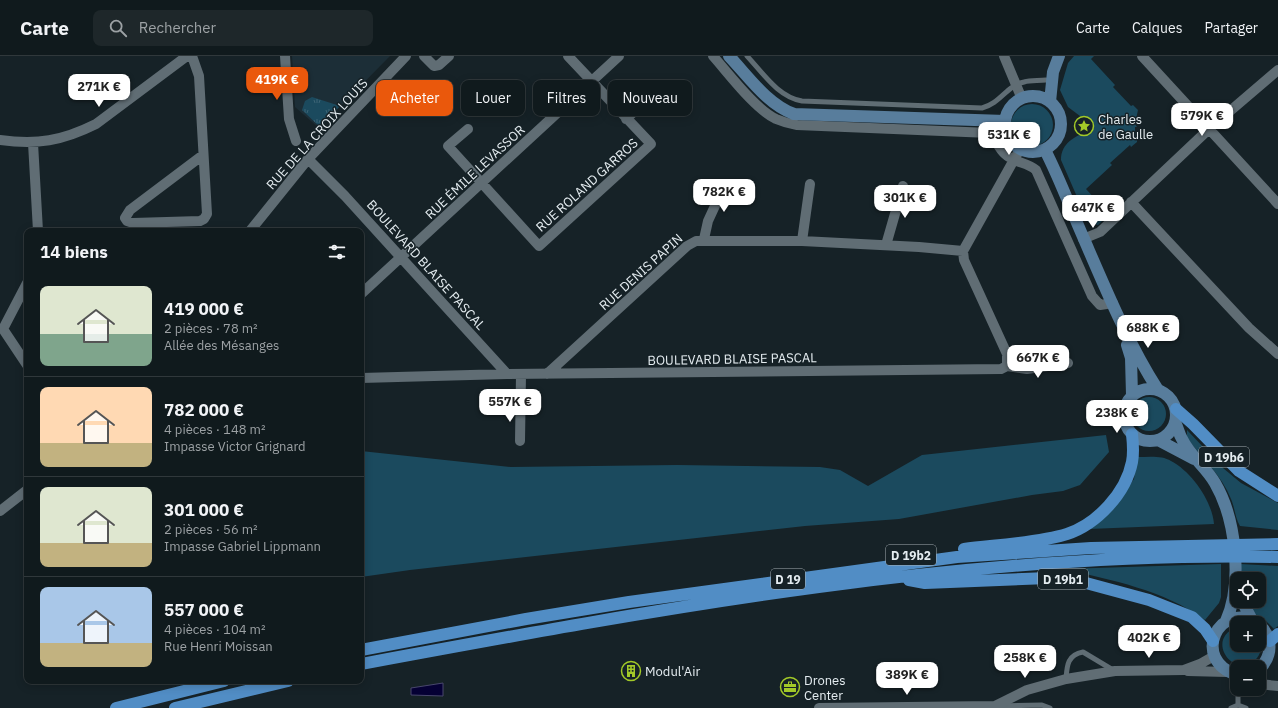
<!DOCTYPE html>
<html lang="fr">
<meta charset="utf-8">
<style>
body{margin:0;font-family:"IBM Plex Sans",sans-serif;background:#1e272a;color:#f1f3f6;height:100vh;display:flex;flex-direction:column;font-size:15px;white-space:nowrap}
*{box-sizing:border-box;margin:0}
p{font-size:13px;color:#9ca1a4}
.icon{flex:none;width:22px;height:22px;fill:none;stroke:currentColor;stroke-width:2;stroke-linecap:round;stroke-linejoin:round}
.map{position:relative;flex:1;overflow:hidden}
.side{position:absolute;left:24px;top:172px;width:340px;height:456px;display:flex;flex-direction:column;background:#101a1d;border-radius:8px;box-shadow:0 2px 10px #0003,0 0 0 1px #30383b}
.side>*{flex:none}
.top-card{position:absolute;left:376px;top:24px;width:380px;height:36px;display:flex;gap:8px}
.buttons{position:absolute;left:1230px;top:516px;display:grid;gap:8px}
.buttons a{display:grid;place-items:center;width:36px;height:36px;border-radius:8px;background:#101a1d;box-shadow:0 2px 10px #0003,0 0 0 1px #30383b;font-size:20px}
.price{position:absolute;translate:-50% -34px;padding:0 9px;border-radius:8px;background:#fff;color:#222;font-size:13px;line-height:26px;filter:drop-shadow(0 1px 2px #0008)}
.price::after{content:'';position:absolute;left:50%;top:24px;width:12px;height:9px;margin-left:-6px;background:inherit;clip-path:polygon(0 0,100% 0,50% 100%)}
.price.current{background:#ea580c;color:#fff}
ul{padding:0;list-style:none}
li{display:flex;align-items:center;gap:12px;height:100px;padding:0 16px}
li+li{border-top:1px solid #30383b}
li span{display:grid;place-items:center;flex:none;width:112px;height:80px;border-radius:8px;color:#555}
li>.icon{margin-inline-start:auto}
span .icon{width:48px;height:48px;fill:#fffc;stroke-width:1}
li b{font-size:17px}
h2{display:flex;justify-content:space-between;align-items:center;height:48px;padding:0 16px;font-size:17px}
.chip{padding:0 14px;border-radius:8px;background:#101a1d;box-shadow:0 2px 10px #0003,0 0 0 1px #30383b;font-size:14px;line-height:36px}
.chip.current{background:#ea580c;color:#fff}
header{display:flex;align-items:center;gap:24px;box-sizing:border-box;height:56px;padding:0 20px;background:#101a1d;border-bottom:1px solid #30383b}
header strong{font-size:19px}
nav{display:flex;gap:22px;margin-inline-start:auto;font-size:14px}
.search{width:280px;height:36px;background:#1e272a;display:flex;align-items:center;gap:10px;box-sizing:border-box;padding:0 14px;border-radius:8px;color:#9ca1a4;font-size:15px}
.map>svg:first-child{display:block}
</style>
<header>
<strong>Carte</strong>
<div class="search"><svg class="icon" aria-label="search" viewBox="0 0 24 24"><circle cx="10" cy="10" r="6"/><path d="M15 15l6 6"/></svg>Rechercher</div>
<nav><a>Carte</a><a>Calques</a><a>Partager</a></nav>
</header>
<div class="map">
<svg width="1278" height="652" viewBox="0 0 1278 652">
<defs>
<pattern id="park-tufts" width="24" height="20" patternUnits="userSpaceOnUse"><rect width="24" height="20" fill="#1b4a5e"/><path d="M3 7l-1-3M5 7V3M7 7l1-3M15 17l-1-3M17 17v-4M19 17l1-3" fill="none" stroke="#3c6475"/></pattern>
</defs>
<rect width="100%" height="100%" fill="#162227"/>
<path fill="#1c2e37" d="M292,0H390L319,72L295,51Z"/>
<path fill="#1b4a5e" d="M1074,0H1094L1091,3L1115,29L1113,31L1131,50L1133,49L1138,54L1135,68L1137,71H1135V76L1137,77V86L1131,91L1130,89L1110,107L1112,109L1086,133L1109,158L1098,169L1088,166L1061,104C1061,87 1075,80 1089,75L1088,66L1068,51L1060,34L1068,7Z
M1011 69a21 21 0 1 1 42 0a21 21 0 1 1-42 0Z
M1132 358a17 17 0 1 1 34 0a17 17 0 1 1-34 0Z
M1187,374L1223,412L1241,427L1278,447V474L1240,470C1235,462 1235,452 1231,443C1222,420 1202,402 1187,382Z
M1106,379L1109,396L1080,429L1063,435L1032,439L899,463L805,470L410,514L361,521V395L511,411L677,409L820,411L840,414L868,430L922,399Z
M1137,401C1148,401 1162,399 1171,405C1192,416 1212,445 1214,468L1089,473L1123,438L1134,423Z
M1221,508V541L1219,547L1205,564C1164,534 1111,524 1064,513Z
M1240,508L1278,510V570L1274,573L1262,561L1254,558L1247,545H1259V523H1243Z
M1237,571V589H1259V581C1262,588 1262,596 1257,602C1236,626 1203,584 1237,571Z"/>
<path fill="url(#park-tufts)" d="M312,41L340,50L320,71L302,54L305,45Z"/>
<path fill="#050034" stroke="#48476c" d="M443,627V640L411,639V632Z"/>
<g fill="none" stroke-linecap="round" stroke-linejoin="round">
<path stroke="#606d74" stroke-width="5" d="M747,0C763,17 778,41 802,45L982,52C1001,47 1006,30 1024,26C1031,24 1038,25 1046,24
M1066,623C1067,610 1067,599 1083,596L1113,614
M1238,633V649
M999,650L1042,649L1050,652
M1231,652L1238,649L1246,652"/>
<path stroke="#606d74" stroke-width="10" d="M192,0L199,20L207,158L204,163L200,165L133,167L127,165L125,162L130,154L203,99
M285,0L289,63L296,85
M424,0L434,10L439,9L449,0
M713,0C729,18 755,53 776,63C783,66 790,68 797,69L990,77C996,83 998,92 1005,98C1014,107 1027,106 1036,114L1092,240L1100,249L1113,247
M1004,0L1022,43
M1142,0L1278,148
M626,63L658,33
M468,73L448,90L539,190L651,88L568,0
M0,84C37,89 62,85 96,68L187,0
M33,87L38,175
M308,103L345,140L507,318L1001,313L1007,310V298L964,204L963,195L1020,93
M1131,146L1249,272L1278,298
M250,175L308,103L406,0
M704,183L708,165L720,139V128
M1083,183L1100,176L1209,73L1278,14
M802,185L810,128
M886,189L903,130
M27,227L3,273L27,309
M361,238L619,0
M1007,310L1027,313L1068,307
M547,318L687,190L696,185H802L919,191L963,195
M361,322L507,318
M520,385L521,318
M0,455L27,434
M1188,615L1227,616
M1259,628L1278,630
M819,652L995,650L1027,634L1066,623L1115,615L1184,614L1200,608L1214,600"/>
<path stroke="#587d9c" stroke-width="12" d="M729,0C748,20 767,48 794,58L1005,65
M1005 68a28 28 0 1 1 56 0a28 28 0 1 1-56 0Z
M1050,46L1053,16L1059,0
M1045,94C1060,123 1071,154 1084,183C1106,234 1128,287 1158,334
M1127,289L1131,302L1132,339
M1124 359a26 26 0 1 1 52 0a26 26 0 1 1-52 0Z
M1175,366C1178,372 1179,378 1182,383C1190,400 1206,411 1215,427C1236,463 1243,527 1226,565
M1158,384L1194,403
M1242,545L1252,564
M1259,568C1273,582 1273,599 1259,614
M1237,619C1190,604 1219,543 1258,567"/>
<path stroke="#518dc5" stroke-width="12" d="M1176,353L1193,368L1239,415L1278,440
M964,493C994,489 1039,487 1067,478C1097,468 1126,437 1132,406C1134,396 1133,387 1132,378
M909,524L925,527L1048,522L1086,527L1149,544L1192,561L1205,573L1213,585
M1270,585L1278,578
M361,594L526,563L629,546L957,501L1091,492L1278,488
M361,608C663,552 969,495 1278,501
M116,652L224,625
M175,652L288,625"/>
</g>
<defs>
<symbol id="sight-ring" viewBox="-11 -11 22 22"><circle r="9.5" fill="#162227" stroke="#a2c928" stroke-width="1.5"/><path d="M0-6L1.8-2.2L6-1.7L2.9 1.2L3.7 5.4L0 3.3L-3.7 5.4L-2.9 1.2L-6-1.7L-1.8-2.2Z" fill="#a2c928"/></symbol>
<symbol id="building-ring" viewBox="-11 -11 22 22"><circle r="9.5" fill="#162227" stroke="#a2c928" stroke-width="1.5"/><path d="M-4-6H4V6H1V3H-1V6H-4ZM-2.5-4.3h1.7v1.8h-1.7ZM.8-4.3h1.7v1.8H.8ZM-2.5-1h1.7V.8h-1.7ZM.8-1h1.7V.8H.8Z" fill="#a2c928"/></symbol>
<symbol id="office-ring" viewBox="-11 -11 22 22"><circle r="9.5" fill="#162227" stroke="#a2c928" stroke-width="1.5"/><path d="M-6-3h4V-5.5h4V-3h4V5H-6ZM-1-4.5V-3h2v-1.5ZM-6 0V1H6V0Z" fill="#a2c928"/></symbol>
</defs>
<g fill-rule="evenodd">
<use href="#sight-ring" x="1073" y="59" width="22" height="22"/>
<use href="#building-ring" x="620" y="604" width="22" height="22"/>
<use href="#office-ring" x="779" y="620" width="22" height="22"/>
</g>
<g text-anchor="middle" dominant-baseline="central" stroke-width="3" stroke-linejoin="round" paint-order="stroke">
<g fill="#162227" stroke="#a6afb4" stroke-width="1">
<rect x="1199" y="391" width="50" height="20" rx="3"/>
<rect x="886" y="489" width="50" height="20" rx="3"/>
<rect x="771" y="513" width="34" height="20" rx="3"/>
<rect x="1038" y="513" width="50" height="20" rx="3"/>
</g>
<g font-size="12" font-weight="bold" fill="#e4ecf0">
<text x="1224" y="401">D 19b6</text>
<text x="911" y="499">D 19b2</text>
<text x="788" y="523">D 19</text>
<text x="1063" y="523">D 19b1</text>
</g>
<g font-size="13" fill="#e4ecf0" stroke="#162227" text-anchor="start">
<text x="1098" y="63">Charles<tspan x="1098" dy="15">de Gaulle</tspan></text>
<text x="645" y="615">Modul'Air</text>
<text x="804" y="624">Drones<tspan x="804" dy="15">Center</tspan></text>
</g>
<g font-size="13" fill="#e4ecf0" stroke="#162227">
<text transform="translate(317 78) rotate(-48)">RUE DE LA CROIX LOUIS</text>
<text transform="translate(475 116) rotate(-43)">RUE ÉMILE LEVASSOR</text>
<text transform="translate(587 129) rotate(-42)">RUE ROLAND GARROS</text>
<text transform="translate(426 209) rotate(48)">BOULEVARD BLAISE PASCAL</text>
<text transform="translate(641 216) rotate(-42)">RUE DENIS PAPIN</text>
<text transform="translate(732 303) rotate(-1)">BOULEVARD BLAISE PASCAL</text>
</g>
</g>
</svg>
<div class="buttons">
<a><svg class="icon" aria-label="locate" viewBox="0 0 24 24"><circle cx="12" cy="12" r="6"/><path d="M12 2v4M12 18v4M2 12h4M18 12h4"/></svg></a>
<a>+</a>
<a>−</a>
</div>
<b class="price current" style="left:277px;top:45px">419K €</b>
<b class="price" style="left:99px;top:52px">271K €</b>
<b class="price" style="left:1202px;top:81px">579K €</b>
<b class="price" style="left:1009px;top:100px">531K €</b>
<b class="price" style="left:724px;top:157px">782K €</b>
<b class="price" style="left:905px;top:163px">301K €</b>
<b class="price" style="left:1093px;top:173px">647K €</b>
<b class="price" style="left:1148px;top:293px">688K €</b>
<b class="price" style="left:1038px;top:323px">667K €</b>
<b class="price" style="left:510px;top:367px">557K €</b>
<b class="price" style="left:1117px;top:378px">238K €</b>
<b class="price" style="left:1149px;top:603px">402K €</b>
<b class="price" style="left:1025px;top:623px">258K €</b>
<b class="price" style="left:907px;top:640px">389K €</b>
<div class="top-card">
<a class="chip current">Acheter</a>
<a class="chip">Louer</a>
<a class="chip">Filtres</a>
<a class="chip">Nouveau</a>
</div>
<section class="side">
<h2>14 biens<svg class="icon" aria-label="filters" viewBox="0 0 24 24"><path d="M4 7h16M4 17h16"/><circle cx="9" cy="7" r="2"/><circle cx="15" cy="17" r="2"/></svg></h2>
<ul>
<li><span style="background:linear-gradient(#dfe7d0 60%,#7fa58c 0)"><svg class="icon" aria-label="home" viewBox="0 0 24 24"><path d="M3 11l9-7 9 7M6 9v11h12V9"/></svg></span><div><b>419 000 €</b><p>2 pièces · 78 m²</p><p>Allée des Mésanges</p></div></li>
<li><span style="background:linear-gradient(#ffd9b3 70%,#c2b280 0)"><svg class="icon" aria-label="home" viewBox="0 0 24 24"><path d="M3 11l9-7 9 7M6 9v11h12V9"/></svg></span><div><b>782 000 €</b><p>4 pièces · 148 m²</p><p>Impasse Victor Grignard</p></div></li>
<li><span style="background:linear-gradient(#dfe7d0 70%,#c2b280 0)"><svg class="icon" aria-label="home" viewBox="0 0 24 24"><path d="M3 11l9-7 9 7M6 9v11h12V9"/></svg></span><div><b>301 000 €</b><p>2 pièces · 56 m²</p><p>Impasse Gabriel Lippmann</p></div></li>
<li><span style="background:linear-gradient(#a9c7e8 70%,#c2b280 0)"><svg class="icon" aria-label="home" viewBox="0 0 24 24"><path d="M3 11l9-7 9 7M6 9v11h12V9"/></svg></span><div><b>557 000 €</b><p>4 pièces · 104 m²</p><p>Rue Henri Moissan</p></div></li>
</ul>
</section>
</div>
